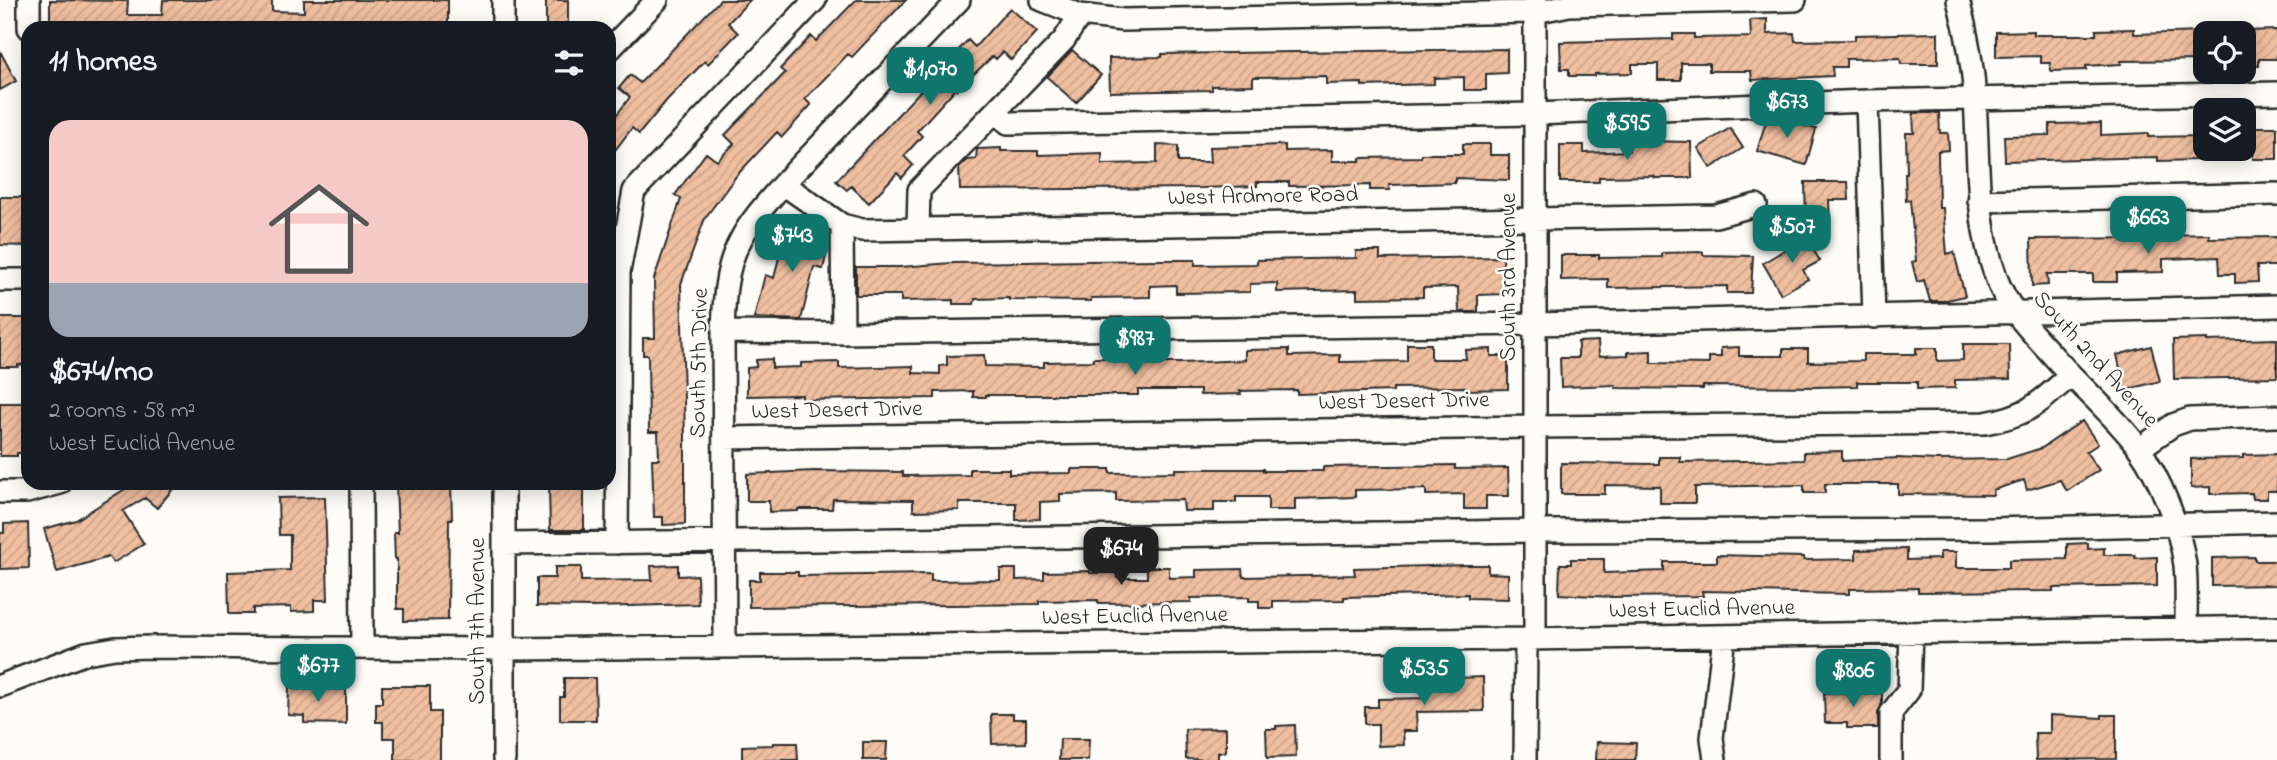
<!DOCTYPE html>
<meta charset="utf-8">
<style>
body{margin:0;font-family:"Indie Flower",sans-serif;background:#242831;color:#f1f3f6;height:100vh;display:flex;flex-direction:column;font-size:26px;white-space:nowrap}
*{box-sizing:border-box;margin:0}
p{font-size:23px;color:#9ea1a6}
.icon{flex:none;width:38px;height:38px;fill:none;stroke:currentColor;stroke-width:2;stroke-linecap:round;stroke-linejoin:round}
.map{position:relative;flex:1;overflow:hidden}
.drawer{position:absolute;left:21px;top:21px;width:595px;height:469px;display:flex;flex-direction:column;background:#171b24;border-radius:21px;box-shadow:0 4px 18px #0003}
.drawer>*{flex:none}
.buttons{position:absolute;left:2193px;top:21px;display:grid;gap:14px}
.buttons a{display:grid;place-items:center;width:63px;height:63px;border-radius:14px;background:#171b24;box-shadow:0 4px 18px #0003;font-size:35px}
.price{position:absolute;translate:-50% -60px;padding:0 16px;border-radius:14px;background:#0f766e;color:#fff;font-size:23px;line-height:46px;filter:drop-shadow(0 2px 4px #0008)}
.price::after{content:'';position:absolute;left:50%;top:42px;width:21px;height:16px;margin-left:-10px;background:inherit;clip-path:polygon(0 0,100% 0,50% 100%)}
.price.selected{background:#222;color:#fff}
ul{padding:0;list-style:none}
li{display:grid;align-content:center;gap:14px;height:371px;padding:0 28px}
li+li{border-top:2px solid #363941}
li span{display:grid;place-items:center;height:217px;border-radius:21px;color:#555}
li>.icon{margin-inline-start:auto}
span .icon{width:126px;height:126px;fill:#fffc;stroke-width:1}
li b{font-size:30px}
h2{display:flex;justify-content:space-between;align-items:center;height:84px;padding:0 28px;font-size:30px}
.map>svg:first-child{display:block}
</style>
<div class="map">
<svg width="2277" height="760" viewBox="0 0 2277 760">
<defs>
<pattern id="building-hatch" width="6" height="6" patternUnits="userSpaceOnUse" patternTransform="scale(1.75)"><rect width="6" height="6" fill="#f0bfa0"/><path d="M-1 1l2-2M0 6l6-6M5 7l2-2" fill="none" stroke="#cea48a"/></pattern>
</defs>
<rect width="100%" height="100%" fill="#fdfcf7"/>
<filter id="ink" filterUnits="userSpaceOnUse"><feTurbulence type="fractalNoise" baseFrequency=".0143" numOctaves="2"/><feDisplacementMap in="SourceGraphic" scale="14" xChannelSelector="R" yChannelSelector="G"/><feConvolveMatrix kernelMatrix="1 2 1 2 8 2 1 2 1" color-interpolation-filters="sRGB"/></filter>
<g filter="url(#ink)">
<path fill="url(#building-hatch)" stroke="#2b2b2b" stroke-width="2" d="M50,0L128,1L127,15H162L163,0H272V11L304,12V0H448V28H50Z
M546,0H568V28H546Z
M720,0H750L728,23L738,33L708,64L705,61L667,100L639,134L632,128L609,158V125L630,97L619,88L630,75L640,83Z
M856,0H906L852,57L848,54L805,99L811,105L782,137L777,132L737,175L705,218L681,284L685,437V524L663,525V517H654L652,459H659L658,432H649L648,355H643V338H655L654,279L681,199L675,195L706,153L717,161L734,144L725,135L785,73L780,69L811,36L816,41Z
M1010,8L1037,32L1011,60L1003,52L996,59L993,56L957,90L955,89L917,131L922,136L904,156L913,165L902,178L897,173L869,203L851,186L847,190L836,181L968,40L975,47Z
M1767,19V34L1794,33L1795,41L1855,40V35L1938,33V64H1901L1900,58L1846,59V67H1832L1833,76L1752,80L1751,71H1709V63H1681V80H1658V64H1632V73L1595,74V76H1569V69H1561L1560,42L1673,39V34H1694V38L1751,37L1750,20Z
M2134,29V34L2205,32V60L2121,61V64L2086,66V70L2051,71L2050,63H2041V56L1996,57V32L2034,31V35H2096V30Z
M2277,30V59H2259V66H2244V31Z
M1507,49V73L1486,74V90H1464V77L1434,78V84L1362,86V83L1326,84V76L1253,77V85L1212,86V90L1110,92L1109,58L1162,57V54Z
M1072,50L1101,75L1076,103L1047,77Z
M0,51L16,81L0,90Z
M1913,113H1939L1940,133H1948L1949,150L1938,151L1939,208H1943L1947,254L1954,252L1965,296L1943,301H1930L1924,280L1917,282L1912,262L1916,261L1910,200L1906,201L1905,174H1907L1906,133H1914Z
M1767,118H1775L1816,129L1806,165L1757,151Z
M2101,123V135L2148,133V137L2205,136V157H2198V160L2158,161V157L2005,161L2004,136L2050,135V124Z
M2254,127H2277V159H2253Z
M1730,128L1743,148L1711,168L1698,148Z
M1646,141L1691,142L1692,178H1655L1654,176L1599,177V182H1560V145H1584V153L1629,151V142Z
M1463,144H1490V155H1509V180L1455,178V183L1389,185L1390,190H1370V185L1289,186V182H1257V186L1202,188L960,190L959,167L967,160L976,159L977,149L1001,148V151H1038V155L1102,153V164L1157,163V145L1178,146V162H1210L1209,147L1285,145V151L1332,150V161H1360V158L1421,157V154H1463Z
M1805,182H1848L1849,200H1829L1830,225L1806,226Z
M0,197H24V246L0,245Z
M788,220L820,227L816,245L828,247L823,269L814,267L801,320L754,318L765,275L774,278Z
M2209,234V238L2277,237V266H2257L2258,282L2235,283V274H2220L2219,257L2163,259V272L2117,273V282H2093V274H2047L2048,285L2032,286L2031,239L2169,238V235Z
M1806,237L1820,261L1803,270L1808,279L1781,294L1763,263Z
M1356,251H1380V259L1503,257L1504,294L1478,295V312H1459L1458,287L1423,288V297L1357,298V290L1277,292V283L1250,284V292L1176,293V285L1150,286V297L1091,298V301L1009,300V298L975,299L974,304H953V300L901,301V295H856V267H900L952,263L1156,260H1195V265L1257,264V260L1356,258Z
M1703,252V255L1753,256L1751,293H1727V286L1608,288V279L1561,280V255H1599V258L1662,257V253Z
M0,318H28V364L18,365V367H0Z
M2207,339V341L2277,339V377L2174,379L2173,340Z
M1598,341L1599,356L1628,355V352L1651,351V363L1709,364V357H1721V348L1739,347V356H1783V349H1808V362L1863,361V354H1916V348H1937V361L1963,360V344H2009L2010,379L1955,380V388L1917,389V382H1857V386L1814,387L1703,386V389L1615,388V385L1561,387L1560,358H1578V342Z
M1407,344H1431V359H1466L1465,350L1491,349V356H1508V389L1466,390V387L1393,388V391L1297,394V390L1240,391L1241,394L1200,395V390H1138V395H986V397H973V391L935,392V398L802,400V395L747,396V368L756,367V360L772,359V368L801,367V363L839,362V368L913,366V373L940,374V366L947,365V356L984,355L985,366L1044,367V362L1093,361V358H1137V363H1181L1245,360V350L1289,349V356L1340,355V362L1407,361Z
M2151,346L2160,381L2125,390L2117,355Z
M0,403H28V453H17V456H0Z
M2082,421L2098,444L2086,452L2099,470L2067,491L2060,480L2027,490L2024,480L1993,490V495L1898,494V484H1825V493H1804V485L1695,487V503H1660V486L1605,485V494H1561V463L1659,464V457H1680V462L1804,460V452L1842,451V461L1898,458L1936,460L2007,459L2042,448Z
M2277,454V491H2267V499H2253L2252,493L2210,494V487L2191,488V459L2243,458V455Z
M1455,465V469L1508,468L1509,496H1486V509H1464V494L1426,495V489L1355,490V497L1295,499V510H1268V497H1236V502H1214V511H1184L1183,500L1116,501V493L1060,494V501L1040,502V519L1016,520V503H959V510L913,511V500L833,499L832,509H798V511L769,512V501H747V474L814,471L903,472V476L970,475V469H1009V474L1071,473V469H1110V473L1175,472V469H1263V471H1323V467Z
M130,483H178L157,508L145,498L123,511L144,544L113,563L109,557L57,572L44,529L76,520L125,489Z
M451,483L452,519H449L448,620L404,621V609H397V559H395L394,533H398L396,484Z
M584,486V530H550L549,487Z
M325,497L328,600H314V611L291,612V607L253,608V614H229L228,572L290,570V535H279L278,498Z
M28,523L29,568L0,569V533H4V524Z
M2088,543V549L2104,548V555H2135V558L2157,557V586L2053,588V591L1918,592V588L1849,589V594L1702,591L1703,596L1612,597L1559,594L1560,564H1571V559H1604V573L1664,571V562H1717V555L1804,557V560L1856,559V550L1907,549V560L1940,559V552H1956V568H2009V560L2067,559V544Z
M2255,557V561H2277V585L2212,586V558Z
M678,565V576L697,575L698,604L594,607L537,606V578H555V567H581V581L652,580L651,566Z
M1468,565H1488V573L1508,574V599L1468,598V594L1344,597V600L1273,601V608H1259V601H1249V597L1191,598V602L1098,603V600L1039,601V604L749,607V580H760V572H798V576L931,574V581L1000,580V569H1016V580L1044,579V572L1090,571V573H1117V578H1147V567H1169V578L1196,577V570L1242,569L1243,577L1355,575L1354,568Z
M1483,677L1484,711L1416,712L1417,731H1403L1404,745L1378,746V724H1365V707H1378V699L1428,698V679Z
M564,678H595L596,720H560V697H564Z
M289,686L346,687V724L304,723V716L288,715Z
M382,686H430V712H440V760H395V738H383V722H376V703H382Z
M1824,693H1882V703L1878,713V728H1847V723H1825Z
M991,714H1013V719H1026V743L992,744Z
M2050,715L2102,718V715H2116V759L2036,760L2035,733H2050Z
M1295,725L1296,757L1267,758L1266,729H1276V726Z
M1226,728V752H1218V760L1186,759L1185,729Z
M1060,739H1089L1088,760H1059Z
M863,742H887L886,760H863Z
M1597,742L1636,743L1635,760H1596Z
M773,743H797L798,760H742V746L773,745Z"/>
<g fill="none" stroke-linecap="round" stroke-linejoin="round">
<defs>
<path id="minor" d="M29,0V28
M503,0V28
M1042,0L1080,15L1123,20L1535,12L1569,5L1795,0
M1958,0C1967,33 1973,65 1975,99C1979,159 1975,219 1996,277C2007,309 2033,333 2055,358C2082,388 2114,415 2138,447C2160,477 2180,528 2185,565C2187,586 2186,607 2186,628
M609,50L657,0
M1867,101L1874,317
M996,112L1008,123L1535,114L1867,101L2277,93
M783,184L842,225L862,230L1716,216L1756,205
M1979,201L2277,194
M842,225L843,333
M918,229L919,190L1064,40L1080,15
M0,280H28
M723,332L843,333L1535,324L2277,306
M724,438L1535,427L1985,423C2029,415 2038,404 2071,375
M2139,449L2173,425L2190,419L2277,416
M361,483L362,647
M0,492H27L60,483
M617,543L619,272L634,191L815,0
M504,544L1535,531L1990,529L2277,522
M1535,639V0
M725,647L723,332C724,302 725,268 740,241C751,219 768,202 783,184L959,0
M0,686L86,653L115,648L151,647L504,649L1526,639L2277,627
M504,760V483
M1525,760L1526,639
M1715,760L1712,738L1724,636
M1891,760V713L1909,690L1911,633"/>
</defs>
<use href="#minor" stroke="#2b2b2b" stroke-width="26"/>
<use href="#minor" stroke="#fdfcf7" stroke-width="21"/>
</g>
</g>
<g text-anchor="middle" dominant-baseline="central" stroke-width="5" stroke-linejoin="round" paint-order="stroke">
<g font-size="23" fill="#2b2b2b" stroke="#fdfcf7">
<text transform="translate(1263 197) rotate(-1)">West Ardmore Road</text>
<text transform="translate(1509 277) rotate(-90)">South 3rd Avenue</text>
<text transform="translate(2095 360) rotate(48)">South 2nd Avenue</text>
<text transform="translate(700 363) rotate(-89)">South 5th Drive</text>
<text transform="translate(1404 402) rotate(-1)">West Desert Drive</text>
<text transform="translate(837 411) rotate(-1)">West Desert Drive</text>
<text transform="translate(1702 610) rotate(-1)">West Euclid Avenue</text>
<text transform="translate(1135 617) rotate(-1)">West Euclid Avenue</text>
<text transform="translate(478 621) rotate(-90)">South 7th Avenue</text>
</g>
</g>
</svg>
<div class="buttons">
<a><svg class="icon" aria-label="locate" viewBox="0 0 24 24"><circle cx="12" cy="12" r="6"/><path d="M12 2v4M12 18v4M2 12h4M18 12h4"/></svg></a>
<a><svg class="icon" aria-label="layers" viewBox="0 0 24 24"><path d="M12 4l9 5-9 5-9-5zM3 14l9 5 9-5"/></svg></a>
</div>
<b class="price" style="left:930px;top:107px">$1,070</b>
<b class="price" style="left:1787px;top:140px">$673</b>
<b class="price" style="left:1627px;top:162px">$595</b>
<b class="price" style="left:2148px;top:256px">$663</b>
<b class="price" style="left:1792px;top:265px">$507</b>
<b class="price" style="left:792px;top:274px">$743</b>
<b class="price" style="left:1135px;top:377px">$987</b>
<b class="price selected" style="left:1121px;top:587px">$674</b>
<b class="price" style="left:318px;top:704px">$677</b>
<b class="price" style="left:1424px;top:707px">$535</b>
<b class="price" style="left:1853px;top:709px">$806</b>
<section class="drawer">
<h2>11 homes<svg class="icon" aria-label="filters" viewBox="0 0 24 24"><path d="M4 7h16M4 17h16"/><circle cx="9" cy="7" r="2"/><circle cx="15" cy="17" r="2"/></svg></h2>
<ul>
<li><span style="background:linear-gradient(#f6c9c9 75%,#9aa5b1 0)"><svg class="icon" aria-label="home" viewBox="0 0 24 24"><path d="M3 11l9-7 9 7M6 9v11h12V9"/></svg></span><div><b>$674/mo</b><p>2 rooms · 58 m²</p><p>West Euclid Avenue</p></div></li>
</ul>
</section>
</div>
